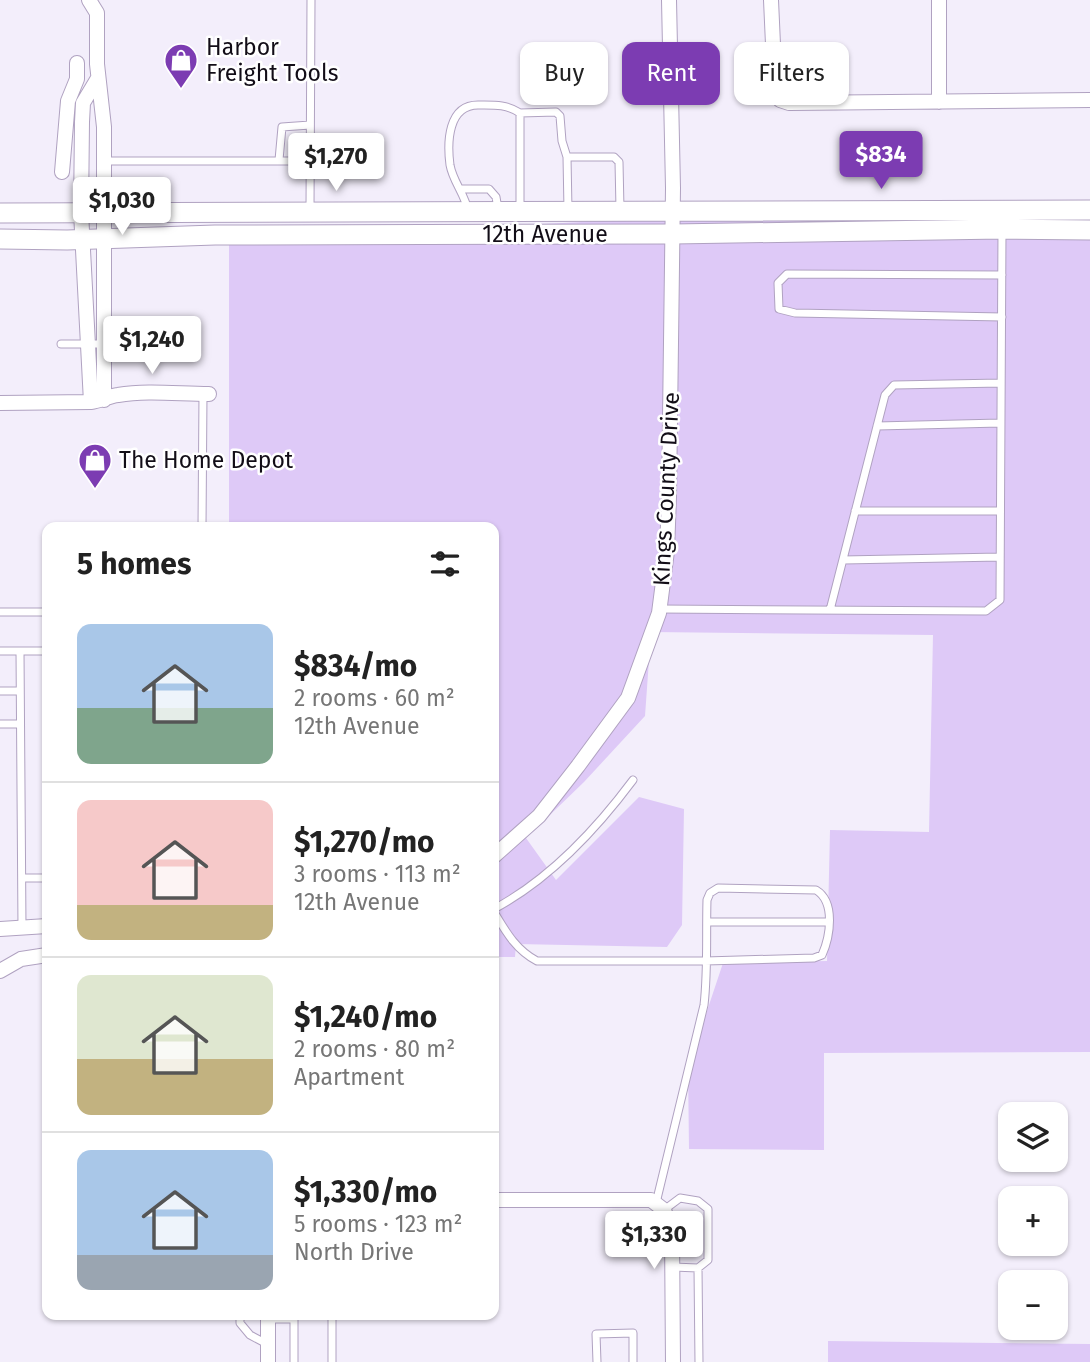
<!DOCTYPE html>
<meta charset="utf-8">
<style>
body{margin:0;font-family:"Fira Sans",sans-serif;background:#f6f6f6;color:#222;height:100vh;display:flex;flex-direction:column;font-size:26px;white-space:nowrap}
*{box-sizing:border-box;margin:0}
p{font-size:23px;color:#767676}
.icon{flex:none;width:38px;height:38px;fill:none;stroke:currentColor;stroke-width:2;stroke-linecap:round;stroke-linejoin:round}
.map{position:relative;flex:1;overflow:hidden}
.sheet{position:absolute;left:42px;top:522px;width:457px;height:798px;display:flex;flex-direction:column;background:#fff;border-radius:14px;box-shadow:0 2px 5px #0004}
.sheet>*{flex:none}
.hud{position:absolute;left:520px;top:42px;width:464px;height:63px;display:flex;gap:14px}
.buttons{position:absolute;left:998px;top:1102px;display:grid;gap:14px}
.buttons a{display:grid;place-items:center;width:70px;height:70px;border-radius:14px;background:#fff;box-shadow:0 2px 5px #0004;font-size:35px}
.price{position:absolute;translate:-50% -60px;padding:0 16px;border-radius:7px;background:#fff;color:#222;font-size:23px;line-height:46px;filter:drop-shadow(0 2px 4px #0008)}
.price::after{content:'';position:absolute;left:50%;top:42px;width:21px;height:16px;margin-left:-10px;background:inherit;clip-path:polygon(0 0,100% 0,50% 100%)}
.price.current{background:#7c3cb2;color:#fff}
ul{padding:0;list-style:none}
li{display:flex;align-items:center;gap:21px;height:175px;padding:0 35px}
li+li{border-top:2px solid #e0e0e0}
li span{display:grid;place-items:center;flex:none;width:196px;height:140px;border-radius:14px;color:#555}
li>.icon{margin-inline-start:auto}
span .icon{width:84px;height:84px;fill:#fffc;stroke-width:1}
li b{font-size:30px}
h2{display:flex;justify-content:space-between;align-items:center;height:84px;padding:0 35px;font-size:30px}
.pill{padding:0 24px;border-radius:14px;background:#fff;box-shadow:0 2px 5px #0004;font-size:24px;line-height:63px}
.pill.current{background:#7c3cb2;color:#fff}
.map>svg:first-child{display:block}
</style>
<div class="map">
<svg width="1090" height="1362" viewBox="0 0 1090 1362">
<rect width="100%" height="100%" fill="#f3eefb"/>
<path fill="#dec9f7" d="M680,217L1090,224V1052L824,1053V1150L689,1149L688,1068L723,963L827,961L830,830L929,832L933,635L651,632L645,716L584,782L526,838L556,880L639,797L684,809L682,925L667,947L516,944L515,957H494V527H229V240Z
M828,1341L1090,1344V1362H828Z"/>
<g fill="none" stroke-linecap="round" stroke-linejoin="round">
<defs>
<path id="lane" d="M279,160L282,127L310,125
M104,161H310
M460,189H489L496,197L498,209
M310,209L311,0
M568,210L567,157H614L619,162L620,209
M468,211C465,194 453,182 450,165C447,142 448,105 478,105C494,105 506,104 520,113
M520,211V113L556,112L560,116L562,141L567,157
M1002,317L795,313L779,309L778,283L787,274L1002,275
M61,344H134
M877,426L1000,423
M855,511H1000
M202,527L203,394
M843,560L1000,557
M659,609L986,611L1000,600L1002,230
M830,610L885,395L894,385L1001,383
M0,612H47
M0,651H47
M20,651L22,927
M0,691H20
M0,724H20
M22,878H47
M494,909C550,879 595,831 633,780
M494,912C506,932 516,950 537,961H705L814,958L822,955C830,937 836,902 816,890L718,888L710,893L707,900C706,935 708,971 704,1005L656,1203
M707,922H829
M664,1210L680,1198L698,1201L708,1209V1260L698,1268L673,1267
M698,1268L699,1362
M240,1314V1323L250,1335L267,1344
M330,1314L332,1319V1362
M268,1319H294L297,1314
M294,1319V1362
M597,1362L596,1334L633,1333V1362"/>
<path id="street" d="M89,0L97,13V64L104,127V400
M771,0L775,89L780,100L789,103L1090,100
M939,102V0
M62,172L68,101L77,79V63
M91,402L81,212L82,122L83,103L98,78
M0,403L91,402C100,401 109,396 118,395C147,390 179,394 209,394
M494,856L539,816L578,766L628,698L659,613L667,551L669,497L673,188L669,0
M0,929L47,926
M0,971L21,959L47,955
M494,1200H651L664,1210L672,1233L673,1362
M268,1362V1314"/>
<path id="secondary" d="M0,213L1090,210
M0,239L67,240L215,235L673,234L1002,229L1090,230"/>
</defs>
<use href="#lane" stroke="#b0a2c1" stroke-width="9"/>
<use href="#street" stroke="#b0a2c1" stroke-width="16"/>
<use href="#secondary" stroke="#b0a2c1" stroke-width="21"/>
<use href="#lane" stroke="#fff" stroke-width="7"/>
<use href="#street" stroke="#fff" stroke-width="14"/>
<use href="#secondary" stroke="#fff" stroke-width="19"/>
</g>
<defs>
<symbol id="shop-pin" viewBox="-11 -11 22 30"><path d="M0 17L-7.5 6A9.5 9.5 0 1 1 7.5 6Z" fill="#7c3cb2" stroke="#fff"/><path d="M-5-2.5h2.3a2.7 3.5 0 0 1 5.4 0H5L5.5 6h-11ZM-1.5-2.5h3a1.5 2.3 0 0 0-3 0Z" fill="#fff"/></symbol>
</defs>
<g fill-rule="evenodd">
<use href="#shop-pin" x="162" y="41" width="38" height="52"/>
<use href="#shop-pin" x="76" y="441" width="38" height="52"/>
</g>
<g text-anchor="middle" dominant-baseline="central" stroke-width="5" stroke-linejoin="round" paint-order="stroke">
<g font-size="23" fill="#120d17" stroke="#fff" text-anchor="start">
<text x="206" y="47">Harbor<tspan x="206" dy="26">Freight Tools</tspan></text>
<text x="119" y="460">The Home Depot</text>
</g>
<g font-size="23" fill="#120d17" stroke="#fff">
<text x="545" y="234">12th Avenue</text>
<text transform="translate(666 489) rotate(-87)">Kings County Drive</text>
</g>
</g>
</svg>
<div class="buttons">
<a><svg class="icon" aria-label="layers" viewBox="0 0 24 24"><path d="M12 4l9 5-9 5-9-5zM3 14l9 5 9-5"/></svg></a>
<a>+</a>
<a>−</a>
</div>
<b class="price current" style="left:881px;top:191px">$834</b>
<b class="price" style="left:336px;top:193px">$1,270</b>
<b class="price" style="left:122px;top:237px">$1,030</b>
<b class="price" style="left:152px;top:376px">$1,240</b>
<b class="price" style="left:654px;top:1271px">$1,330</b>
<div class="hud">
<a class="pill">Buy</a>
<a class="pill current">Rent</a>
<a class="pill">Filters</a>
</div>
<section class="sheet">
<h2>5 homes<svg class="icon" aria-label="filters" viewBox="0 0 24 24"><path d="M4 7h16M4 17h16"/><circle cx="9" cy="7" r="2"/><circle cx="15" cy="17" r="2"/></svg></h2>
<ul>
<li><span style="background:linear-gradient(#a9c7e8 60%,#7fa58c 0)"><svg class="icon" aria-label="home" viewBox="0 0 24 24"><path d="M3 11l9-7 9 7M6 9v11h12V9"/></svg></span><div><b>$834/mo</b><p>2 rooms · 60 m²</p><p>12th Avenue</p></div></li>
<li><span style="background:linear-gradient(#f6c9c9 75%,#c2b280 0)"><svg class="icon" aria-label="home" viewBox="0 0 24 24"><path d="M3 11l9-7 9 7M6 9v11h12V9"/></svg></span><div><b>$1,270/mo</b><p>3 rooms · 113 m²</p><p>12th Avenue</p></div></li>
<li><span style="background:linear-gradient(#dfe7d0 60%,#c2b280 0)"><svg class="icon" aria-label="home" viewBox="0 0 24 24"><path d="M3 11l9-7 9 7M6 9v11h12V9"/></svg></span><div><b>$1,240/mo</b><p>2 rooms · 80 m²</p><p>Apartment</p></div></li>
<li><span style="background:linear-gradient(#a9c7e8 75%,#9aa5b1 0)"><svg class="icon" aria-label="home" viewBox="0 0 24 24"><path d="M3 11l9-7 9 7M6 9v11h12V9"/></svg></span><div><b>$1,330/mo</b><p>5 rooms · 123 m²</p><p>North Drive</p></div></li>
</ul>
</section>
</div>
